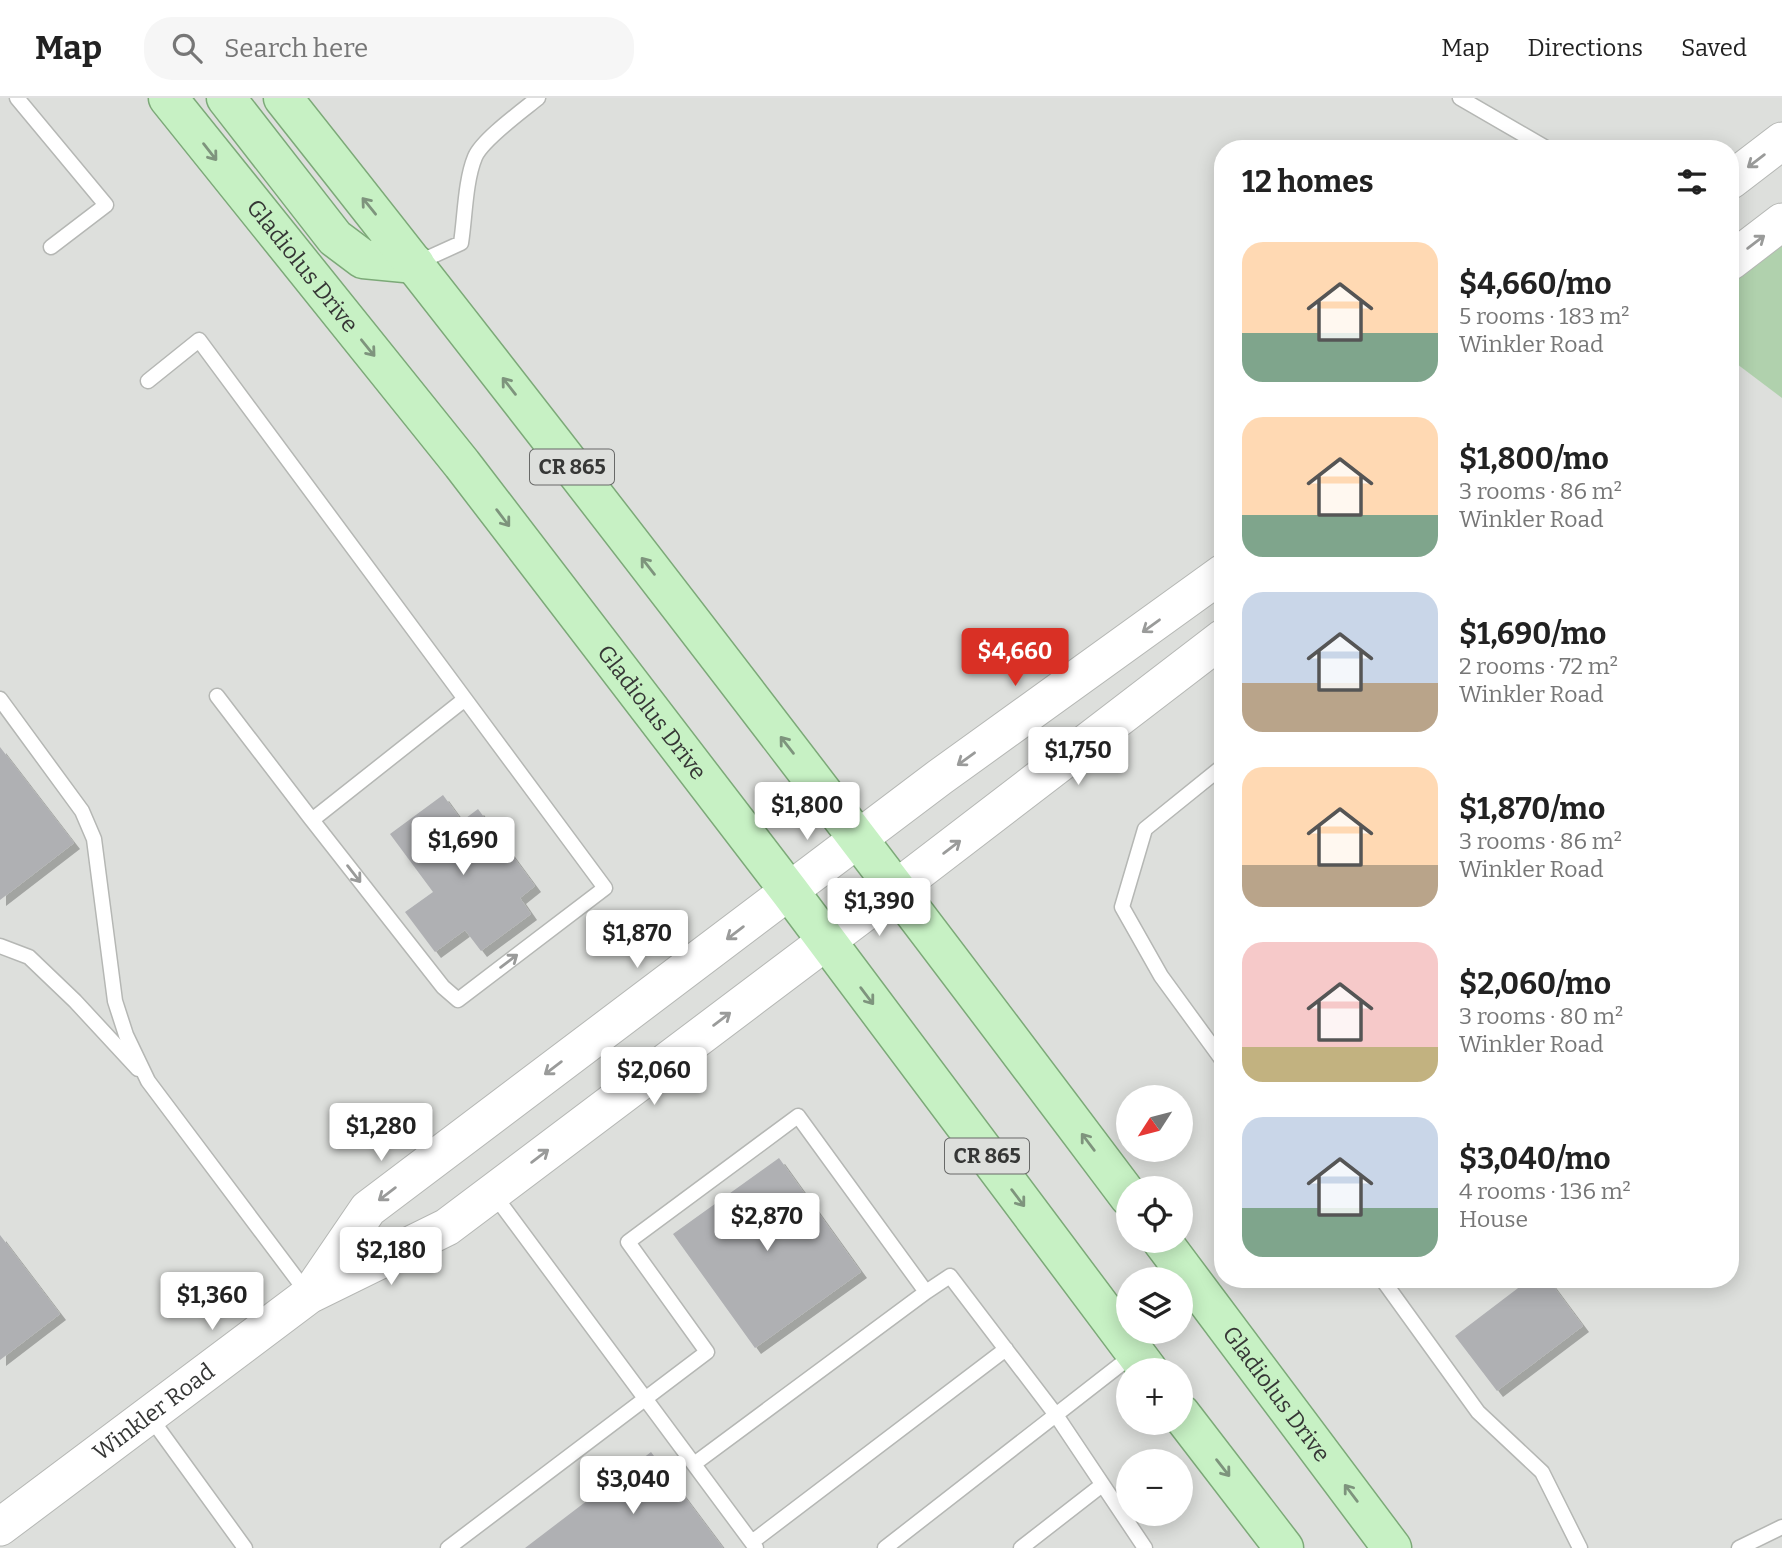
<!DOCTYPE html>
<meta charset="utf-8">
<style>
body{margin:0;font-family:Bitter,serif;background:#f6f6f6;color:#222;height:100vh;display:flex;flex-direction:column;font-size:26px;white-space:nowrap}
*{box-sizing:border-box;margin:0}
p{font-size:23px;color:#767676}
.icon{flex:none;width:38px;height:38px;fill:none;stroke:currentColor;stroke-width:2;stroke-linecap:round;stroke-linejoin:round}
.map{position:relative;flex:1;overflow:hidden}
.drawer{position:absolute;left:1214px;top:42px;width:525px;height:1148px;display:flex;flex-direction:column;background:#fff;border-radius:28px;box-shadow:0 4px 18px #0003}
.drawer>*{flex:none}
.needle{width:46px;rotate:234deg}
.fabs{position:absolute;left:1116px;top:987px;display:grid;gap:14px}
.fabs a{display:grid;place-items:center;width:77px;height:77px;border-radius:50%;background:#fff;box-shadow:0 4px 18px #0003;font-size:35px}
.price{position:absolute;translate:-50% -60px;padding:0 16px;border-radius:7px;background:#fff;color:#222;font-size:23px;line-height:46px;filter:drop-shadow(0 2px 4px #0008)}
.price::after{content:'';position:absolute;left:50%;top:42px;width:21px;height:16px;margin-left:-10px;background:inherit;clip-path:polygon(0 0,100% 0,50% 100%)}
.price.on{background:#d93025;color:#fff}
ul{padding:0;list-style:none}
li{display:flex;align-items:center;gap:21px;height:175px;padding:0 28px}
li span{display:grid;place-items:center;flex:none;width:196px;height:140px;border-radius:21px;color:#555}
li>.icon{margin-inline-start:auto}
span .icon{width:84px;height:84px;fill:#fffc;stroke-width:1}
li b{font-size:30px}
h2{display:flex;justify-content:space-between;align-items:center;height:84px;padding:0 28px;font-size:30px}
header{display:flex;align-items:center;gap:42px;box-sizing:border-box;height:98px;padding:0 35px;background:#fff;border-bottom:2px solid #e0e0e0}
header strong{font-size:33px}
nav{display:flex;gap:38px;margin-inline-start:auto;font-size:24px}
.search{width:490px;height:63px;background:#f6f6f6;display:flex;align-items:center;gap:18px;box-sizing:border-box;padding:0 24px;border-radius:28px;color:#767676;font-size:26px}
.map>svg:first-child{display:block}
</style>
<header>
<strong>Map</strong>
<div class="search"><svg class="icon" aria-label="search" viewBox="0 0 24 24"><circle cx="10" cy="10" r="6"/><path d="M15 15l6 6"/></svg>Search here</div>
<nav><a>Map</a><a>Directions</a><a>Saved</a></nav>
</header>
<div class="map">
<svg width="1782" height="1450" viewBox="0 0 1782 1450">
<defs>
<filter id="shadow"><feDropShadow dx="6" dy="6" stdDeviation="0" flood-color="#0004"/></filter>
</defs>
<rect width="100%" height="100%" fill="#dddfdc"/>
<path fill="#b0d1ad" d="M1782,145V300L1733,263V182Z"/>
<path fill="#afb0b3" filter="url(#shadow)" d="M0,649L74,745L0,802Z
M443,697L462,723L478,711L535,788L520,800L531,816L481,853L465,832L435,854L405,814L433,794L390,736Z
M779,1060L861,1174L755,1250L673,1136Z
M0,1137L60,1216L0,1262Z
M1530,1181H1548L1583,1228L1497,1293L1455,1238Z
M651,1354L723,1450H525Z"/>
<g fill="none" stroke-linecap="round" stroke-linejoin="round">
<defs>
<path id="service" d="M17,0L106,107L51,149
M1460,0L1548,51
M417,165L461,145C465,120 465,83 475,59C482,42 522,13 538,0
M148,283L199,242L465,601
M217,598L312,722L465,601L605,790L458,902L443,889L312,722
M0,601L82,713L94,741L115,903L126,937L148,983L308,1196
M1223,668L1145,731L1122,809L1161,878L1223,963
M0,848L29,859L75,903L138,971
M492,1094L756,1450
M1382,1181L1478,1314L1542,1374L1580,1450
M926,1194L950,1178L1056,1317L1145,1450
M150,1319L245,1450
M752,1444L1006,1251
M448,1450L707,1254L628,1144L798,1018L926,1194L694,1366
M885,1450L1134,1256
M1021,1450L1102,1387
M1739,1450L1782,1429"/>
<g id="tertiary">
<path d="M1731,82L1782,43"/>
<path d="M1731,163L1782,124"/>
<path d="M310,1196L368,1111L940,679L1223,475"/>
<path id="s1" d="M0,1429L309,1197L447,1129L897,790L1223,540"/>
</g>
<g id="primary">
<path id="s2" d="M168,0L462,366L790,794L1148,1272"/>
<path d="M226,0L335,140L363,161L415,166"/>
<path d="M283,0C570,362 851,729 1129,1099"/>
<path id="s3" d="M1162,1143L1392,1450"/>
<path d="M1181,1316L1284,1450"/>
</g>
</defs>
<use href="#service" stroke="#b5b7b4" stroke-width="17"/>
<use href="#tertiary" stroke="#b5b7b4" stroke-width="39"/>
<use href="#primary" stroke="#7ca978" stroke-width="41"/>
<use href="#service" stroke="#fff" stroke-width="14"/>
<use href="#tertiary" stroke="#fff" stroke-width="37"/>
<use href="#primary" stroke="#c7f1c4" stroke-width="38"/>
</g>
<defs><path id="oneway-shaft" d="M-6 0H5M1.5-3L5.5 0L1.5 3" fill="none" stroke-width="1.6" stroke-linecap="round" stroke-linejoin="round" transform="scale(1.75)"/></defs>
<g stroke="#7e947d">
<use href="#oneway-shaft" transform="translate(210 54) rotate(52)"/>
<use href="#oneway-shaft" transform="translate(369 108) rotate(-129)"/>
<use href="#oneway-shaft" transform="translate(368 250) rotate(51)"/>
<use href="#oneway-shaft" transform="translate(509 288) rotate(-128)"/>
<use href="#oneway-shaft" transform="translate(503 420) rotate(53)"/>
<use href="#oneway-shaft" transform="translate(648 468) rotate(-128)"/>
<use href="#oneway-shaft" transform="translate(787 647) rotate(-128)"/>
<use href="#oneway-shaft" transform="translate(867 898) rotate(53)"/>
<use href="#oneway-shaft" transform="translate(1088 1044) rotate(-127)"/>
<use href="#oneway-shaft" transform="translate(1018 1100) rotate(53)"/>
<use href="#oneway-shaft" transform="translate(1223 1370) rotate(52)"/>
<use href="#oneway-shaft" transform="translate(1351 1395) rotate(-127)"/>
</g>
<g stroke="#9a9b9a">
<use href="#oneway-shaft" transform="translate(1756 63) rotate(143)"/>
<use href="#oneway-shaft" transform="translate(1756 144) rotate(-37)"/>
<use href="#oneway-shaft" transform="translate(1151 528) rotate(144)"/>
<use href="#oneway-shaft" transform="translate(966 661) rotate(144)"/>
<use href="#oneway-shaft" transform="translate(952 749) rotate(-37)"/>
<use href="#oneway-shaft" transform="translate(354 776) rotate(52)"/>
<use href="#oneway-shaft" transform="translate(735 835) rotate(143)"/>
<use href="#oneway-shaft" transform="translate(509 863) rotate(-37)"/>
<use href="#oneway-shaft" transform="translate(722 921) rotate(-37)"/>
<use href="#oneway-shaft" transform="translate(553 970) rotate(143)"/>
<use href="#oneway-shaft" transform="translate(540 1058) rotate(-37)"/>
<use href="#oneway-shaft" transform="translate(387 1096) rotate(143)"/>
</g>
<g text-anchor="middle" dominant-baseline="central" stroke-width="5" stroke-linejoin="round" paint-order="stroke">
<g fill="#dddfdc" stroke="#686968" stroke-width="2">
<rect x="530" y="351.5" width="84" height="35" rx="5"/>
<rect x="945" y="1040.5" width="84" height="35" rx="5"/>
</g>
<g font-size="21" font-weight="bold" fill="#363736">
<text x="572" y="369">CR 865</text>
<text x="987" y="1058">CR 865</text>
</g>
<g font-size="23" fill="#363736" stroke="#dddfdc">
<text stroke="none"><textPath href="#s2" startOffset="215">Gladiolus Drive</textPath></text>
<text stroke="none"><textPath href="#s2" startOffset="782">Gladiolus Drive</textPath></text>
<text stroke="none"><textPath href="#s3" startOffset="191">Gladiolus Drive</textPath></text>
<text stroke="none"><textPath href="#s1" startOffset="192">Winkler Road</textPath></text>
</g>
</g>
</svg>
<div class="fabs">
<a><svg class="needle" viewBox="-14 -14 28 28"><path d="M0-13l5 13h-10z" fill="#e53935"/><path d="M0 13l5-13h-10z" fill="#767676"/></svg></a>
<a><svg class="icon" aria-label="locate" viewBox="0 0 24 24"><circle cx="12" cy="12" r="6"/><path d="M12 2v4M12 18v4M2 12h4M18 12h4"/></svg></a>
<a><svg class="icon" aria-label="layers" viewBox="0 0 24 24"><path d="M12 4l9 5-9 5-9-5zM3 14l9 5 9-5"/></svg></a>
<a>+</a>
<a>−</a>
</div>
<b class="price on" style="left:1015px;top:590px">$4,660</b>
<b class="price" style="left:1078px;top:689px">$1,750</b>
<b class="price" style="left:807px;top:744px">$1,800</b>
<b class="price" style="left:463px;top:779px">$1,690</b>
<b class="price" style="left:879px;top:840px">$1,390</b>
<b class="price" style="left:637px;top:872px">$1,870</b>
<b class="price" style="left:654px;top:1009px">$2,060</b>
<b class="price" style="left:381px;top:1065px">$1,280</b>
<b class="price" style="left:767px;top:1155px">$2,870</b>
<b class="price" style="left:391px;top:1189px">$2,180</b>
<b class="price" style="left:212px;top:1234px">$1,360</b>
<b class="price" style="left:633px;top:1418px">$3,040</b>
<section class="drawer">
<h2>12 homes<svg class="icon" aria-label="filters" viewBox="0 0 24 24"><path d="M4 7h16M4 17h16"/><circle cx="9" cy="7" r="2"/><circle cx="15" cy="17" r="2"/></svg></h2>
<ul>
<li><span style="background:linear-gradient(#ffd9b3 65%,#7fa58c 0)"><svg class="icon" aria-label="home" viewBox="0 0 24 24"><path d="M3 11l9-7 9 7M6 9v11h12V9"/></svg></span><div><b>$4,660/mo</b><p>5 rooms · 183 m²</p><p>Winkler Road</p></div></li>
<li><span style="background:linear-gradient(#ffd9b3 70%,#7fa58c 0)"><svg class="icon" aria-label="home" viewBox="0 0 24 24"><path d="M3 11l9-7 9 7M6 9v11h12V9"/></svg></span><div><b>$1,800/mo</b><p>3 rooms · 86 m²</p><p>Winkler Road</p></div></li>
<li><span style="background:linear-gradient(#c9d6e8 65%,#b9a48a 0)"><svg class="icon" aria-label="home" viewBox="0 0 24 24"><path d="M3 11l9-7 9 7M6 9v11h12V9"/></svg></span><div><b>$1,690/mo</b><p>2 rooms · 72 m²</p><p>Winkler Road</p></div></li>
<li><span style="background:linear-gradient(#ffd9b3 70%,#b9a48a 0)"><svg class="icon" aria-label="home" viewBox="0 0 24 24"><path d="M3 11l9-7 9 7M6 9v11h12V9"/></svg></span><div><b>$1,870/mo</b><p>3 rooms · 86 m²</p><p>Winkler Road</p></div></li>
<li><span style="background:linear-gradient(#f6c9c9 75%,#c2b280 0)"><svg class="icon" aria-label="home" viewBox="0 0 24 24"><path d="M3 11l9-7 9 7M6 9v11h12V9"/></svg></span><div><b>$2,060/mo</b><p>3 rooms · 80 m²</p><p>Winkler Road</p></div></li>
<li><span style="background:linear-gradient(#c9d6e8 65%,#7fa58c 0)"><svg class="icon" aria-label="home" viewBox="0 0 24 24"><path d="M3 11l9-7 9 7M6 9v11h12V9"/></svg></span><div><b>$3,040/mo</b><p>4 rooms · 136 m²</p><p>House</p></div></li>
</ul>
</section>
</div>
